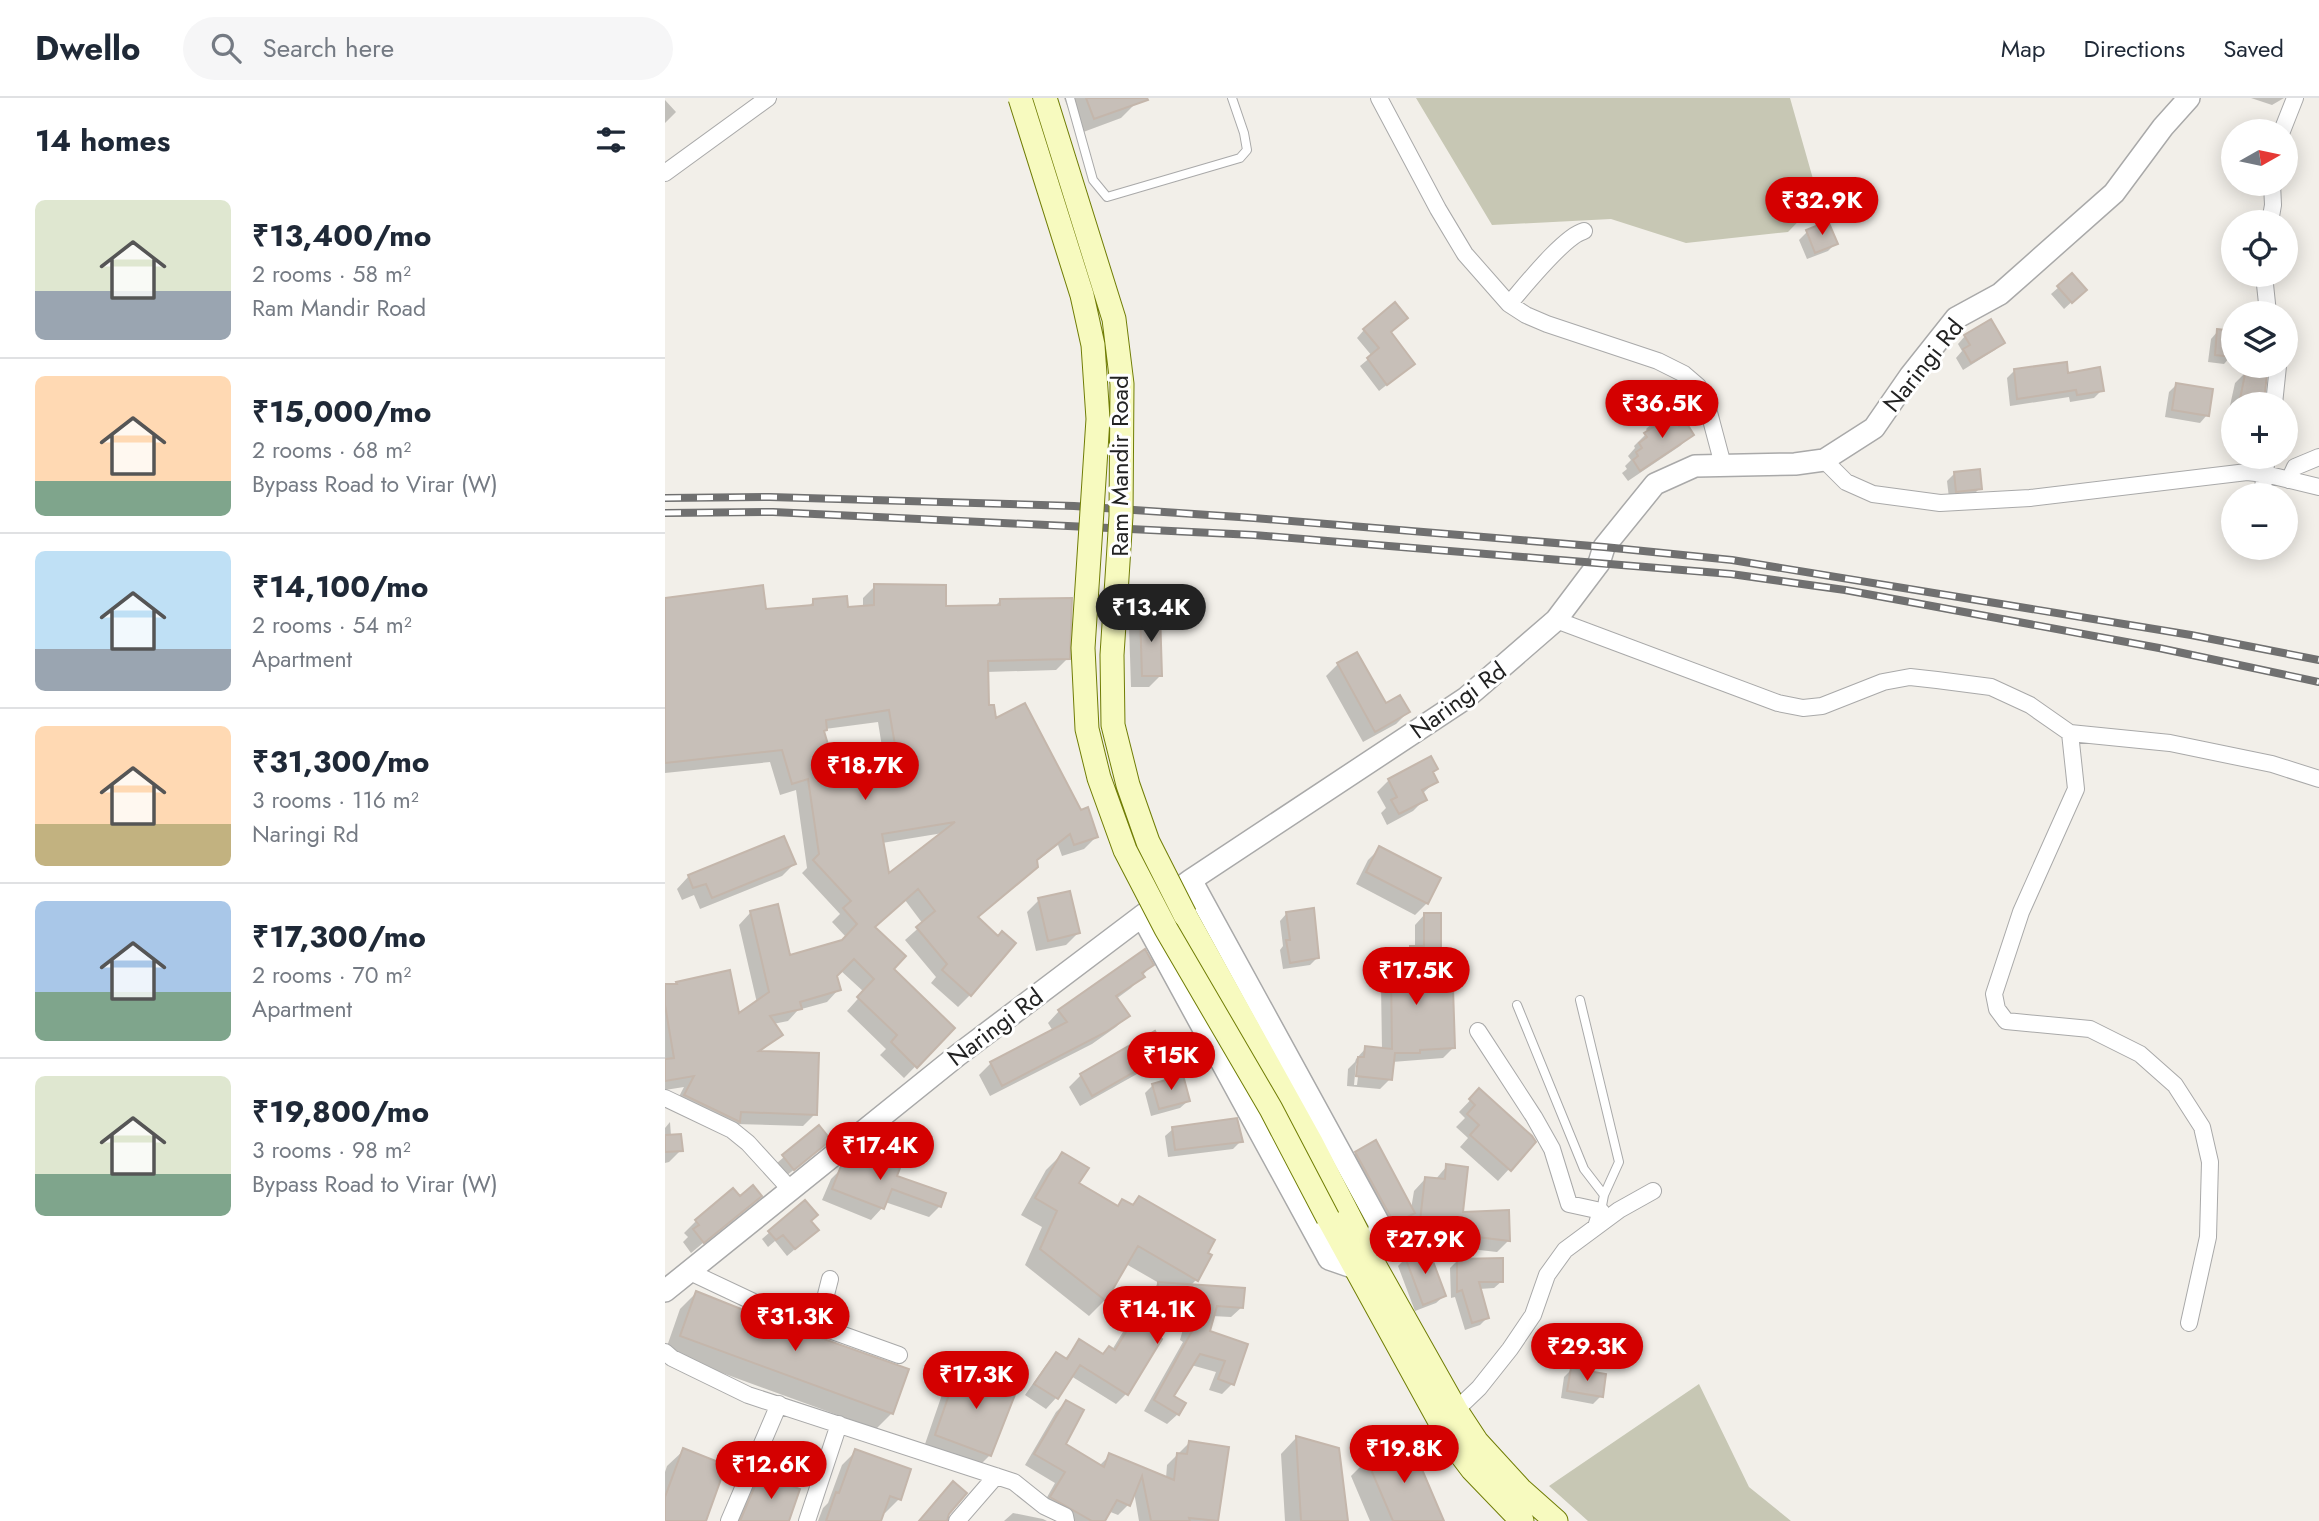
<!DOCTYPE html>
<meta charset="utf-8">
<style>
body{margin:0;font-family:Jost,sans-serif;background:#f6f6f7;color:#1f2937;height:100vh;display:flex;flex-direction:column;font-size:26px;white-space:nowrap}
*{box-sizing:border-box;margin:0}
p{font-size:23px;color:#747a83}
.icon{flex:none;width:38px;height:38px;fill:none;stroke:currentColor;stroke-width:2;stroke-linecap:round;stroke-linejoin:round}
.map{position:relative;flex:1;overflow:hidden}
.drawer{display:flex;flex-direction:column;background:#fff;width:665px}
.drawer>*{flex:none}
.needle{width:46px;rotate:81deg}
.controls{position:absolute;left:1556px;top:21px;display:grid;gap:14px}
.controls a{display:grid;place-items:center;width:77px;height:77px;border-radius:50%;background:#fff;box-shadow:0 4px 18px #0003;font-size:35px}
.price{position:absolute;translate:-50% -60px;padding:0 16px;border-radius:24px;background:#d40000;color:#fff;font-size:23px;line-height:46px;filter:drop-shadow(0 2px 4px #0008)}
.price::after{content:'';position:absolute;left:50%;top:42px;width:21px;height:16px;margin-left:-10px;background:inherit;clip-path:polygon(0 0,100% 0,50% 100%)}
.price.selected{background:#222;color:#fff}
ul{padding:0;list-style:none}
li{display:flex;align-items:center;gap:21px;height:175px;padding:0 35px}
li+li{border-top:2px solid #e0e1e3}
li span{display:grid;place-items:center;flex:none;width:196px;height:140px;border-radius:10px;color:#555}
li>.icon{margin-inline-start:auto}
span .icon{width:84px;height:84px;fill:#fffc;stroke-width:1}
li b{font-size:30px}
h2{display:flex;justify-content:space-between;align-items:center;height:84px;padding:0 35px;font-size:30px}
header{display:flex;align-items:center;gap:42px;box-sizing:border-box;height:98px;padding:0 35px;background:#fff;border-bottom:2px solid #e0e1e3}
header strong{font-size:33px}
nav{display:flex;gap:38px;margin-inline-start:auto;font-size:24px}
.search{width:490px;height:63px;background:#f6f6f7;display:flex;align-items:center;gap:18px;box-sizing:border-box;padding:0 24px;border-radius:38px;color:#747a83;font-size:26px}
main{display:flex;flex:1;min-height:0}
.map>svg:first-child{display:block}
</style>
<header>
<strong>Dwello</strong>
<div class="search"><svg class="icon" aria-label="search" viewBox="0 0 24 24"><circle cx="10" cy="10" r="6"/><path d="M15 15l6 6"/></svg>Search here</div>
<nav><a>Map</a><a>Directions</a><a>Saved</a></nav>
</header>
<main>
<section class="drawer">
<h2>14 homes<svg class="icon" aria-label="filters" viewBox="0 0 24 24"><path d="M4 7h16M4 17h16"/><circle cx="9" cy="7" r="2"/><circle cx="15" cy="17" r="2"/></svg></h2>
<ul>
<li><span style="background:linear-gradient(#dfe7d0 65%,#9aa5b1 0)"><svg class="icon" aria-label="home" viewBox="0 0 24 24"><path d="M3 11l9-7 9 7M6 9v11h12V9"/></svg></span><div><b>₹13,400/mo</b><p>2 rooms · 58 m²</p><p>Ram Mandir Road</p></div></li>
<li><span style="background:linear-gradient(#ffd9b3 75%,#7fa58c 0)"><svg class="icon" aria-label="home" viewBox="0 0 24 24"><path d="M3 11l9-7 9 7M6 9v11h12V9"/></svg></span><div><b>₹15,000/mo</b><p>2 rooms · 68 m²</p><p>Bypass Road to Virar (W)</p></div></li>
<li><span style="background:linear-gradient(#bfe0f5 70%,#9aa5b1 0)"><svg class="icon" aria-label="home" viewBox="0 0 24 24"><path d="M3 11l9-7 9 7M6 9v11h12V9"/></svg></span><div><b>₹14,100/mo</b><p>2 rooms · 54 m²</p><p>Apartment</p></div></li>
<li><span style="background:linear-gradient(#ffd9b3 70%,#c2b280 0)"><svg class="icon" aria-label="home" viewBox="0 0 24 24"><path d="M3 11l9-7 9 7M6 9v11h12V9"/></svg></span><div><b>₹31,300/mo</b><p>3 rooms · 116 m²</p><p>Naringi Rd</p></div></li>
<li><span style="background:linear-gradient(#a9c7e8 65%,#7fa58c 0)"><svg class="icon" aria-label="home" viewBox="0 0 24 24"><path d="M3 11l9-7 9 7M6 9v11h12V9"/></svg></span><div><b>₹17,300/mo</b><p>2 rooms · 70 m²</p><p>Apartment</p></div></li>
<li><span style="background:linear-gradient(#dfe7d0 70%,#7fa58c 0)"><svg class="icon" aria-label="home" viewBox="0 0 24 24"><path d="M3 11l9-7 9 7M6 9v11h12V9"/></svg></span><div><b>₹19,800/mo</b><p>3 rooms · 98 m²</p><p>Bypass Road to Virar (W)</p></div></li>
</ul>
</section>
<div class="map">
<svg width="1654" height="1423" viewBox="0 0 1654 1423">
<rect width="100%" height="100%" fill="#f2efe9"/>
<path fill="#c7c7b4" d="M751,0H1125L1154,102L1123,134L1021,145L946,121L827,127Z
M1034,1286L1084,1389L1126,1423H923L884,1388Z"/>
<path fill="#0003" fill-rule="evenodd" d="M399,0H471L472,4L456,20L413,36Z
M1586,0H1619L1607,7Z
M0,2L11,14L0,25Z
M1162,125L1171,145L1163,153L1142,161L1134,142L1142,134Z
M1394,189L1412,199L1399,211L1386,196Z
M699,232L724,234L748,266L714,293L695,268L707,258L692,240Z
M1553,233L1568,234L1566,258L1559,266L1543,264L1546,241Z
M1300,238L1338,245L1330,252L1298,272L1291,260L1297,253L1293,246Z
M1350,272L1402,277L1437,292L1429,300L1405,304L1404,299L1345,308L1342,280Z
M1582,273L1600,277L1598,306H1568V341L1558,339L1570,285Z
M1511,287L1542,317L1535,325L1500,319L1504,294Z
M993,320L1027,336L1015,348L963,383L957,375L962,371L960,368L966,362L963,358L970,350L969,348L983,334L981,331Z
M1290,375L1315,390L1307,398L1284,400L1282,383Z
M210,488L279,510L329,509L336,502L403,560L391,572L321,574L323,609L329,623L415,714L431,739L419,751L397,758L393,747L371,764L311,820L305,897L293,909L266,885L271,879L240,842L258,826L240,802L208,830L227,871L288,930L239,980L215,957L221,951L182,913L199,894L175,872L170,878L174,891L162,904L133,912L123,923L108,926L116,936L94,955L150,1016L138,1028L70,1026L8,1010L19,989L0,992V888H10L12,885L73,918L92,905L74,827L86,814L123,860L178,843L181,839L167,824L175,816L137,775L142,770L131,692L115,697L105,664L0,675V502L99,513L143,509L149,503L181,510H198V500ZM213,624L221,674L172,682L157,634L160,631ZM278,735L222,778L217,745Z
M476,516L496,577L484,589H466L464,528Z
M673,566L720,608L743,614L731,626L698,644L661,578Z
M766,675L771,683L757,696L760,701L748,713L722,727L716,715L721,710L712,694L724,682Z
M118,740L129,766L117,778L35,811L29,797L17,802L12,791L23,779Z
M715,750L762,805L750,817L691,786L703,762Z
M374,802L413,835L401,847L371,853L362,814Z
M622,815L652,860L645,867L618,871L615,852L618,848L615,823Z
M760,816L774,892L789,949L778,960L727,964L725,981L715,991L682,988L683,971L690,964L691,961L701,950L717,952L716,887L731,874V866L736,860L746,850H750V827ZM695,962L692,987H689L691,966Z
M487,867L466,890L451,901L463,917L451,929L427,946L325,998L314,977L326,965L388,933L383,925L394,913Z
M500,955L488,967L415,1008L404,989L416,977Z
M488,987L523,1003L515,1010L486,1018L480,995Z
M814,993L844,1071L833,1083L795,1049L803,1040L791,1029L800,1020L794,1014Z
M5,1024L6,1038L16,1052L4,1064L0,1065V1030Z
M153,1029L156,1050L121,1078L111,1066Z
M508,1031L576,1043L568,1051L503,1059L500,1038Z
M691,1055L746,1111L749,1093L760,1081L770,1082L782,1068L796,1116L844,1142L832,1154L743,1144L746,1117L737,1126L716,1137L679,1067Z
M397,1056L412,1086L452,1109L458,1103L466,1108L474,1100L531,1182L525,1188L577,1209L566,1219L547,1218L543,1234L580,1247L567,1286L557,1296L544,1292L551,1274L526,1267L507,1299L513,1316L502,1326L479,1313L518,1244L515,1242L522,1216L494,1214L482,1234L461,1296L451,1306L406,1278L391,1300L381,1311L360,1297L381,1267L391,1256L399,1262L414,1243L437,1257L447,1252L467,1219L478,1208L482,1211L483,1196L494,1185L461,1166L440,1202L424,1218L360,1167L377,1129L356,1117L381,1072Z
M178,1069L230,1079L275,1108L264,1119L220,1104L217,1110L206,1122L157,1102L166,1081Z
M94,1098L26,1155L18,1144L23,1139L19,1135L31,1123L74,1100Z
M105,1134L144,1139L122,1158L110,1143L103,1149L97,1141Z
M741,1160L779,1198L771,1205L750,1213L733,1168Z
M793,1162L837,1183L829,1190L814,1191L822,1220L815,1227L800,1232L790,1199L786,1200L785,1170Z
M31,1195L241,1272L227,1315L211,1331L0,1254L15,1211Z
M294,1270L325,1357L313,1369L259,1349L282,1282Z
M907,1271L936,1298L928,1306L896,1300L899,1279Z
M401,1304L398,1346L434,1368L445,1357L501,1380L502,1367L524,1345L562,1351L551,1423H474L469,1394L463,1407L453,1417L443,1413L438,1423H399L376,1410L390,1385L360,1367L391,1314Z
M631,1340L681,1423H620L616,1356Z
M743,1344L776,1423H705L686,1378L702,1362Z
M18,1353L39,1423H0V1374L2,1368Z
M191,1353L234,1401L220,1415L217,1414L214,1423H153L158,1410L163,1405L177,1367Z
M96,1378L122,1423H68L80,1394Z
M348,1415L378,1421L382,1423H339Z"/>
<path fill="#c7bfb8" stroke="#c4b6ab" stroke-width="2" fill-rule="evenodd" d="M421,0H482L483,2L429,21Z
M1163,123L1173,146L1150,155L1141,132Z
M1407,175L1422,192L1407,205L1392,188Z
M730,204L743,220L726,234L750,266L722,287L702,260L714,250L698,231Z
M1326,221L1340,245L1306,265L1298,251L1305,247L1299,237Z
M1552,231L1568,233V259L1550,257Z
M1402,264L1403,275L1435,269L1439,293L1412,297L1411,292L1352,301L1349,271Z
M1581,271L1602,275L1599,306H1574Z
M1511,285L1548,291L1544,318L1507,312Z
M1003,311L1014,328L1021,324L1029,337L975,373L968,362L973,358L971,354L977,350L974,345L982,339L979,335L996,324L992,318Z
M1315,371L1317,391L1291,394L1289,374Z
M209,486L281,487V508L335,507V501L407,500L405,561L323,563L324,607H329L331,620L360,605L416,712L423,709L433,739L409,747L405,736L372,762L373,769L313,819L333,838L337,833L351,845L306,898L277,872L282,866L251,829L270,813L253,791L210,829L241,858L229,871L290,930L252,970L226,944L232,937L192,899L209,881L189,861L172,878L176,892L135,904L137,911L105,918L118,937L94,953L154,955L152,1017L76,1014L75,1024L19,997L29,978L0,983V961L9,960L0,907V886H12L11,884L65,872L74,915L104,894L85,813L113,806L125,857L177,842L192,826L178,810L186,803L148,762L154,756L143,681L127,686L117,652L0,665V500L98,487L101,511L148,507V501L182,498L183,509L209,507ZM224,612L234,670L173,680L159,633L162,632L161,622ZM290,724L224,775L217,736Z
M495,514L497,578H477L475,515Z
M692,554L721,605L735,597L745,614L710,634L672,565Z
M766,658L773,671L768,674L773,684L757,692L762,702L734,716L726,702L732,699L723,681Z
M119,738L131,766L47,800L41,786L28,790L23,777Z
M714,748L776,780L763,806L701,774Z
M405,793L415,835L383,843L373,800Z
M649,810L654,860L625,865L621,842H625L621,814Z
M759,815H776V890H788L790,950L755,952V955H730L727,982L691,978L693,959H699L700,948L727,951L726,875H735V868H741V854H745V848H759Z
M480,851L489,867L477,875L480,879L451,898L465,918L441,934L337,988L325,964L402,924L393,912Z
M490,933L502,955L427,998L415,976Z
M518,977L525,1003L494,1011L487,986Z
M814,990L867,1038L871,1044L846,1073L805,1037L814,1027L802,1016L810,1007L804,1001Z
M572,1020L578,1044L510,1052L507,1029Z
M154,1027L166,1042L129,1072L117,1057Z
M16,1036L18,1053L0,1054V1037Z
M711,1042L750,1115L728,1127L727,1121L690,1054Z
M194,1054L235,1070L232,1078L281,1095L276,1109L227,1091L219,1111L167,1091L176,1068Z
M397,1054L424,1070L414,1085L453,1108L457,1101L468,1107L474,1098L550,1142L543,1155L547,1157L533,1183L473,1148L441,1203L375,1151L392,1113L370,1100Z
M781,1066L803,1069L798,1114L844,1112L845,1143L754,1132L760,1079L780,1081Z
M88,1087L97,1098L39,1145L28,1131L34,1127L30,1122L68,1090L75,1098Z
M140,1102L153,1117L146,1123L154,1132L130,1151L118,1137L111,1142L103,1133Z
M763,1150L781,1198L758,1207L740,1159Z
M838,1160V1184H814L824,1220L807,1225L797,1192L792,1194V1161Z
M493,1184L580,1190L578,1210L552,1208L545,1233L583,1246L569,1287L553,1281L560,1263L535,1256L509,1298L521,1305L514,1317L489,1302L527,1233L524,1231L531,1206L502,1204L484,1233L497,1241L463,1297L415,1267L393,1301L369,1286L391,1254L402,1261L414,1241L438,1256L444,1248L450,1252L478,1206L491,1214Z
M31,1193L91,1217L244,1271L228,1316L15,1238Z
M294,1268L353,1289L326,1358L270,1337Z
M906,1270L941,1276L938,1299L902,1293Z
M401,1302L419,1312L401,1346L439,1369L444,1355L509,1382L512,1355L522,1356L524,1343L564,1349L553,1423L524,1420L525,1423H486L477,1378L465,1408L452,1402L440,1423H427L385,1399L400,1374L369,1356Z
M631,1338L674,1350L683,1423H636Z
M744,1341L779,1423H728L701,1360Z
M18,1350L61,1367L41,1423H0V1399Z
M190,1351L246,1371L236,1402L225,1398L216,1423H161L171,1394L174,1395Z
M95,1376L135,1391L124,1423H75Z
M288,1383L302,1395L284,1416L282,1423H254Z"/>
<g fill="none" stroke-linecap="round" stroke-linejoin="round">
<defs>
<path id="service" d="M405,0L428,82L442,99L575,60L582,52L579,35L567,0
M915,902L954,1064L939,1097L936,1113
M852,907L919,1071L939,1097"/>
<path id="minor" d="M714,0L773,111L800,156L844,206L861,217L882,226L993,263L1019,276L1033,288L1041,303L1058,367
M1617,33L1630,0
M0,75L103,0
M1605,124L1608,107L1607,86
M1599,177L1603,215
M844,206C859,189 899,138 919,133
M1609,306L1613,268
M1159,362L1181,384L1208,396L1275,405L1365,400L1582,374L1600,376L1654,389
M1624,382L1630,369L1654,359
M1597,397L1602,359
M891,522L1113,605L1138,610L1157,608L1218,584L1245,579L1272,582L1326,589L1365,607L1405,635L1505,645L1607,666L1654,681
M1405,635L1411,691L1356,814L1329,896L1332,911L1341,923L1425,931L1475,956L1510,987L1537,1029L1545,1064L1543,1139L1524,1225
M813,933L869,1019L887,1051L904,1106L936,1113L931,1129
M0,1000L67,1032L83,1045L125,1091
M23,1173L95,1207L234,1257
M153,1228L165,1181
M0,1254L7,1260L83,1297L349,1384L379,1408L400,1418L401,1423
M791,1312L814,1290L845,1251L868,1217L882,1177L900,1152L954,1112L988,1093
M64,1423L114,1306
M142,1423L174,1326
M292,1423L331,1378"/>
<path id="tertiary" d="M526,782L715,1127L706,1161
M477,818L664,1161L690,1170
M0,1193L293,957L477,818L526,782L801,600L891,522L934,465L939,449L990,386L1030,368L1130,366L1159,362L1209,330L1245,278L1291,220L1335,196L1449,95L1498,29L1524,0"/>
<path id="secondary" d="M520,817L646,1044L706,1161L791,1312L812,1344L855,1391L891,1423
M663,1120L785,1342L807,1371L857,1423"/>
</defs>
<use href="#service" stroke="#a9a9a9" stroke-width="10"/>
<use href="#minor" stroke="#a9a9a9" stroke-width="18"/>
<use href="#tertiary" stroke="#a9a9a9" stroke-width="24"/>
<use href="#secondary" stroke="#707d05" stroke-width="25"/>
<use href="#service" stroke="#fff" stroke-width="8"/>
<use href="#minor" stroke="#fff" stroke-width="16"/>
<use href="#tertiary" stroke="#fff" stroke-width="21"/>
<use href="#secondary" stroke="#f7fabf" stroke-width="23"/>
<defs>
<path id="rail" d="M0,400L105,399L409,408L589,420L939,449L1067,462L1526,537L1654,562
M0,415L108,414L589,437L1066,476L1180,492L1494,550L1654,584"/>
</defs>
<use href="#rail" stroke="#707070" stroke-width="8"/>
<use href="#rail" stroke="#fff" stroke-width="5" stroke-dasharray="16" stroke-linecap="butt"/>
<defs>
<path id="secondary-bridge" d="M355,0L417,197L428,247L433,321L418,550L422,631L434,680L460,752L501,831L606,1011L663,1120
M380,0L449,221L457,286L456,418L447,557L448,627L463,687L483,744L520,817"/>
</defs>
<use href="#secondary-bridge" stroke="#707d05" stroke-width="25" stroke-linecap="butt"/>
<use href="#secondary-bridge" stroke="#f7fabf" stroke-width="23"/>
</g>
<g text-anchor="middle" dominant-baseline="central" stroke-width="6" stroke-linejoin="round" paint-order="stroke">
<g font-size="24" fill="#222" stroke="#fff">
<text transform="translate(1258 267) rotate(-51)">Naringi Rd</text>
<text transform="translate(454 368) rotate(-90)">Ram Mandir Road</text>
<text transform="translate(793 602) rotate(-36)">Naringi Rd</text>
<text transform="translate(330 929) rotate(-37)">Naringi Rd</text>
</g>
</g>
</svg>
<div class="controls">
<a><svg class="needle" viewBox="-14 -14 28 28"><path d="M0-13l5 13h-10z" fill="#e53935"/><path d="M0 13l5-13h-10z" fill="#747a83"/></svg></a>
<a><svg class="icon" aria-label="locate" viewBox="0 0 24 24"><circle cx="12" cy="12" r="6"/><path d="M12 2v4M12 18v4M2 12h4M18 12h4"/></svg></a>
<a><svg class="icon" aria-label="layers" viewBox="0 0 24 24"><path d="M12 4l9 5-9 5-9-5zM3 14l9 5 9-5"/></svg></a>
<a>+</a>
<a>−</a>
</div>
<b class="price" style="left:1157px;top:139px">₹32.9K</b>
<b class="price" style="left:997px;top:342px">₹36.5K</b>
<b class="price selected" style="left:486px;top:546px">₹13.4K</b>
<b class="price" style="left:200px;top:704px">₹18.7K</b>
<b class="price" style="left:751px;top:909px">₹17.5K</b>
<b class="price" style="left:506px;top:994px">₹15K</b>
<b class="price" style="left:215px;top:1084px">₹17.4K</b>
<b class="price" style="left:760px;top:1178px">₹27.9K</b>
<b class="price" style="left:492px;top:1248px">₹14.1K</b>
<b class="price" style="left:130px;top:1255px">₹31.3K</b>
<b class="price" style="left:922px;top:1285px">₹29.3K</b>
<b class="price" style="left:311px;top:1313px">₹17.3K</b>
<b class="price" style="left:739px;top:1387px">₹19.8K</b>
<b class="price" style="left:106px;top:1403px">₹12.6K</b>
</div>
</main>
